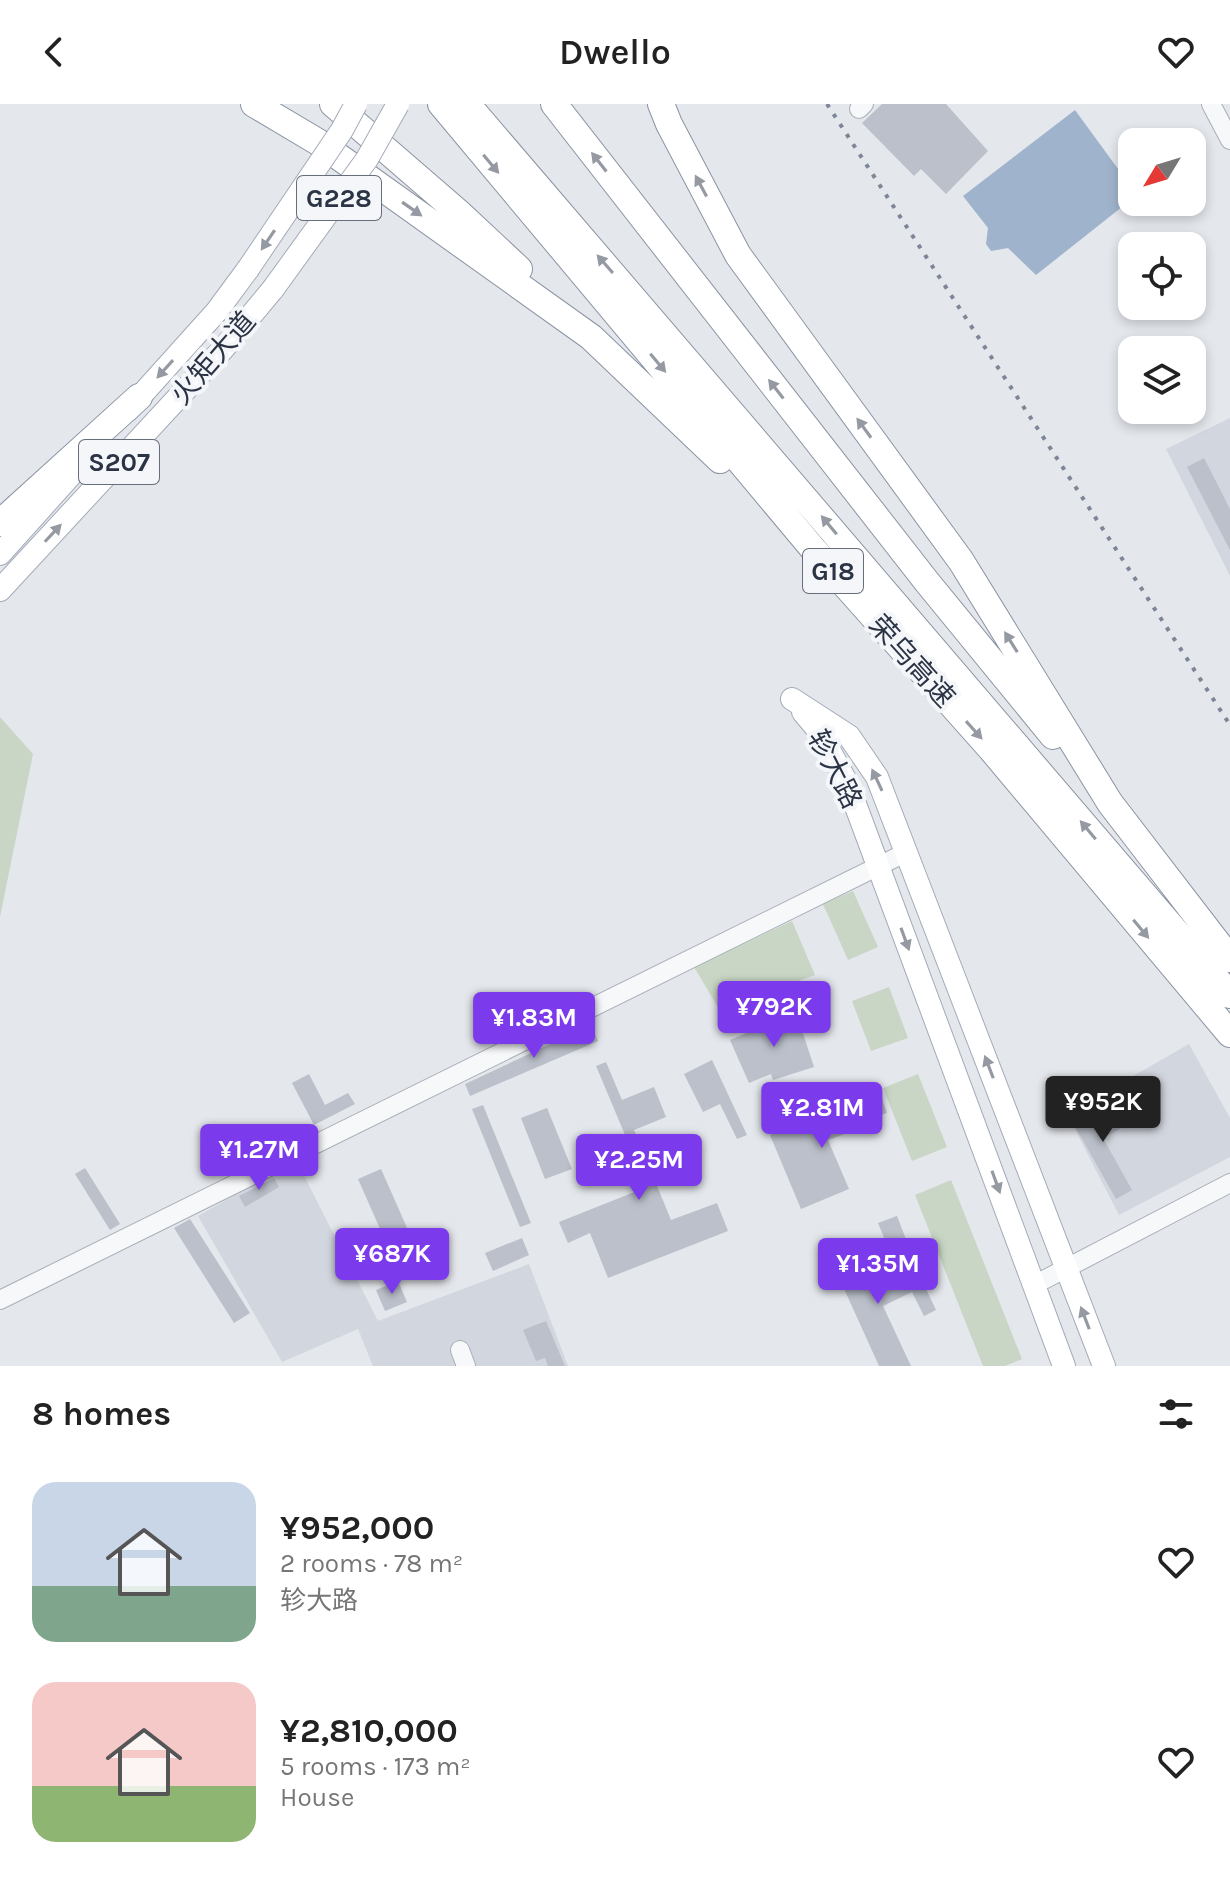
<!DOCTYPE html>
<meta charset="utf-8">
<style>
body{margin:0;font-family:Karla,"Noto Sans SC",sans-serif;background:#f2f2f2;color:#222;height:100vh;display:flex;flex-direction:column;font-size:30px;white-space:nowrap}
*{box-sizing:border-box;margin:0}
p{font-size:26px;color:#767676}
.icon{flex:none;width:44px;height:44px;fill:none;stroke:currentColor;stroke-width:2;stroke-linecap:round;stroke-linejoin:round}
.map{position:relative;height:1262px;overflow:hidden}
.panel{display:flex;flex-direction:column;background:#fff;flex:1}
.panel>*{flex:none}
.needle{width:52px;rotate:232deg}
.fabs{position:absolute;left:1118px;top:24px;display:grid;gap:16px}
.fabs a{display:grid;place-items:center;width:88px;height:88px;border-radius:16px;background:#fff;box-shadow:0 4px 12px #0003;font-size:40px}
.price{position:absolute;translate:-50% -68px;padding:0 18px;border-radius:8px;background:#7c3aed;color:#fff;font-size:26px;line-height:52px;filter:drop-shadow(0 2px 4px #0008)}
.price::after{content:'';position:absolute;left:50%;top:48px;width:24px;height:18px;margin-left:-12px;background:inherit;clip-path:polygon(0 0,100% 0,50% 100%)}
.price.on{background:#222;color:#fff}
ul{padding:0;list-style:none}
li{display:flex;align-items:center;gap:24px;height:200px;padding:0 32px}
li span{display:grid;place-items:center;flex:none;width:224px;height:160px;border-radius:24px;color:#555}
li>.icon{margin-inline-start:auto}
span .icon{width:96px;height:96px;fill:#fffc;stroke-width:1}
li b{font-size:34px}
h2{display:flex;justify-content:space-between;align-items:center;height:96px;padding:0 32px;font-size:34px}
header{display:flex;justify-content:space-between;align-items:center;height:104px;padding:0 32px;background:#fff;font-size:36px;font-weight:600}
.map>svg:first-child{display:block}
</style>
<header><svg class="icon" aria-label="back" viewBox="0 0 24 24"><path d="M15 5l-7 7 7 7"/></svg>Dwello<svg class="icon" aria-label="heart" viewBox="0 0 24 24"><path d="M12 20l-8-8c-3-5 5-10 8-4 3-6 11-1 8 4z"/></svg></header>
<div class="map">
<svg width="1230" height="1262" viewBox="0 0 1230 1262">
<rect width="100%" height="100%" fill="#e4e7ec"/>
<path fill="#d2d6de" d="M1230,314V472L1166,345Z
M1189,940L1230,1014V1053L1119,1111L1067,1010Z
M298,1060L378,1217L529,1160L568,1262H373L358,1225L282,1258L198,1112L272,1070Z"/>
<path fill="#c9d6c5" d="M0,613L33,650L0,813Z
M853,787L878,843L848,856L823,800Z
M792,817L815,871L719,905L694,863Z
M889,883L908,934L871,947L852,897Z
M918,970L947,1043L912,1057L883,984Z
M951,1076L1022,1255L1005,1262H983L915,1091Z"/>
<path fill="#9fb4cc" d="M1075,6L1132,84V95L1036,171L1008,144L991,147L986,140L988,124L963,92Z"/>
<path fill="#bbc0ca" d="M882,0H946L988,47L946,90L921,65L914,72L862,19Z
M1204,354L1230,405V446L1187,363Z
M796,908L814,963L773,976L771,970L749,979L730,936L756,925L755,921Z
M591,921L598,937L470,992L465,980Z
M712,956L747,1031L737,1035L720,1000L703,1008L684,970Z
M606,958L622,996L654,983L666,1013L634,1026L671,1116L717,1099L728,1127L608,1174L590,1129L568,1139L559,1118L647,1083L596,962Z
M309,970L325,1001L348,989L355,1000L314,1021L292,979Z
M878,983L887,1009L863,1017L865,1023L828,1036L849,1085L801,1105L770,1031L818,1011L822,1020L856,1008L850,993Z
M1091,1000L1099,1014L1119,1003L1129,1020L1103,1034L1132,1086L1116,1095L1069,1012Z
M483,1001L531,1119L520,1123L472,1005Z
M547,1004L572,1065L545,1075L521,1014Z
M85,1064L120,1120L110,1126L75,1070Z
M381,1065L412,1135L389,1145L358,1075Z
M274,1074L279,1083L245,1103L239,1092Z
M897,1112L912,1151L894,1158L878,1119Z
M190,1115L250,1209L234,1219L174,1124Z
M522,1134L529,1151L493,1167L485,1149Z
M842,1138L853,1164L863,1160L875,1189L918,1168L936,1206L924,1212L912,1188L883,1202L911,1262H879L826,1145Z
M398,1177L407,1198L385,1207L376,1186Z
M546,1217L565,1262H548L545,1254L536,1257L523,1226Z"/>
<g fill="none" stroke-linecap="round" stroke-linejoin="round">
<defs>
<path id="minor" d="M1211,0L1230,36
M859,5L864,0
M1034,1181L1230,1079
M0,1196L907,748
M460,1246L466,1262"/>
<path id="major" d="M128,306L217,207L248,165
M0,450L87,353
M0,486L223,245L273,185
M792,595L849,632L877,673L1104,1262
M803,608L819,627L848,681L1064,1262"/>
<path id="highway" d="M254,0L318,38L591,233L720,356
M333,0L458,108L519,165
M441,0L814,446L991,645L1230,930
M467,0L1230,891
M554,0L927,478L1053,632
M661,0L669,20L738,151L961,457L1110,699L1230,855
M0,419L139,293"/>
</defs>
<use href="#minor" stroke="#a9aeb7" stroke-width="20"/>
<use href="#major" stroke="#a3abb8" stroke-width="24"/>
<use href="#highway" stroke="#8b94a3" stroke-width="28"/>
<use href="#minor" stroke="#f7f8fa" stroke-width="18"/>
<use href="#major" stroke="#fff" stroke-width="22"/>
<use href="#highway" stroke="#fff" stroke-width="26"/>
<path stroke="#7d8696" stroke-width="4" stroke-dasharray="4 8" stroke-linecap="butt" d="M827,0L1230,621"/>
<defs>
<path id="major-bridge" d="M248,165L342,26L356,0
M273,185L367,55L398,0"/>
</defs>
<use href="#major-bridge" stroke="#a3abb8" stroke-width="24" stroke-linecap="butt"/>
<use href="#major-bridge" stroke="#fff" stroke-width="22"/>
</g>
<defs><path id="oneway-solid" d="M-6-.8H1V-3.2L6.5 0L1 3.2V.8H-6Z" transform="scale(2)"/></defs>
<g fill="#959aa2">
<use href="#oneway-solid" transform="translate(599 58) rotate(-128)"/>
<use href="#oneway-solid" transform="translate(491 60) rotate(50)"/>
<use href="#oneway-solid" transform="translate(701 82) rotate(-118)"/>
<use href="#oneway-solid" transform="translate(412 105) rotate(35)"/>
<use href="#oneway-solid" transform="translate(268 136) rotate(124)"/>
<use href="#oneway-solid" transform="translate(605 160) rotate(-131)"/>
<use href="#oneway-solid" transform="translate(658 259) rotate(50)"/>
<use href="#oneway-solid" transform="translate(165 265) rotate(132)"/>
<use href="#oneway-solid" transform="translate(776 285) rotate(-128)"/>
<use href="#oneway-solid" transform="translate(864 324) rotate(-126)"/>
<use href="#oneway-solid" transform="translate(829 421) rotate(-130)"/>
<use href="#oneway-solid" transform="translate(53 429) rotate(-47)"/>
<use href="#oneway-solid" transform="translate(1011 538) rotate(-122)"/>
<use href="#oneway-solid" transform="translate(974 626) rotate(48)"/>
<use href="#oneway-solid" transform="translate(877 676) rotate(-115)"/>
<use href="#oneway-solid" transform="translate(1088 726) rotate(-130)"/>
<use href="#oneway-solid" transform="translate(1141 825) rotate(50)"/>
<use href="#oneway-solid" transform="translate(905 835) rotate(70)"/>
<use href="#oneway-solid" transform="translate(989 963) rotate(-111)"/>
<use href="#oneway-solid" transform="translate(996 1078) rotate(70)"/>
<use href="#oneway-solid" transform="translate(1085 1214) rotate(-111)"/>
</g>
<g text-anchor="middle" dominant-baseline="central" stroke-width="8" stroke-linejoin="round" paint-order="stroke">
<g fill="#f4f6f9" stroke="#676e7b" stroke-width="2">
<rect x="297" y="72" width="84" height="44" rx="6"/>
<rect x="79" y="336" width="80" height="44" rx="6"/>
<rect x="803" y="445" width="60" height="44" rx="6"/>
</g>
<g font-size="26" font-weight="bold" fill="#2b3445">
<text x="339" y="94">G228</text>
<text x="119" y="358">S207</text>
<text x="833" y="467">G18</text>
</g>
<g font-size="28" fill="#2b3445" stroke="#f4f6f9">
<text transform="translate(213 254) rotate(-49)">火矩大道</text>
<text transform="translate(912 557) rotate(48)">荣乌高速</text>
<text transform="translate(835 665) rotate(63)">轸大路</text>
</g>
</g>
</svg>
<div class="fabs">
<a><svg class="needle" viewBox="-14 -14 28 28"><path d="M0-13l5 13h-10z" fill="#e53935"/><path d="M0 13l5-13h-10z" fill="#767676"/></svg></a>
<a><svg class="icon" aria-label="locate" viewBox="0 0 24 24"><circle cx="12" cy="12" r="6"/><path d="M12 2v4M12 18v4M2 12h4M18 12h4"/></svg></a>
<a><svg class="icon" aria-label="layers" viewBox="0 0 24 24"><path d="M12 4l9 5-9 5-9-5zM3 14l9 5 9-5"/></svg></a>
</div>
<b class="price" style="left:774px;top:945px">¥792K</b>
<b class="price" style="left:534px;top:956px">¥1.83M</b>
<b class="price on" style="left:1103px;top:1040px">¥952K</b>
<b class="price" style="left:822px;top:1046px">¥2.81M</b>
<b class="price" style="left:259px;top:1088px">¥1.27M</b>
<b class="price" style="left:639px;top:1098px">¥2.25M</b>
<b class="price" style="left:392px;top:1192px">¥687K</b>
<b class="price" style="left:878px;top:1202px">¥1.35M</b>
</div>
<section class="panel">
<h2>8 homes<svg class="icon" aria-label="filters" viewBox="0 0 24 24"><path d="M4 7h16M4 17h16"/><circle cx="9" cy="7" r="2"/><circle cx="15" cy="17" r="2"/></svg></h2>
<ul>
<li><span style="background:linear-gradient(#c9d6e8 65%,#7fa58c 0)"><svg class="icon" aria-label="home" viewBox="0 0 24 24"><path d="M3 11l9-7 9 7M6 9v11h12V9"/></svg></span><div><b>¥952,000</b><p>2 rooms · 78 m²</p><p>轸大路</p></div><svg class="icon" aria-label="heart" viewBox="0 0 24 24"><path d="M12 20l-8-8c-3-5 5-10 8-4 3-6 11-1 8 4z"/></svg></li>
<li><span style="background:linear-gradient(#f6c9c9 65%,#8fb573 0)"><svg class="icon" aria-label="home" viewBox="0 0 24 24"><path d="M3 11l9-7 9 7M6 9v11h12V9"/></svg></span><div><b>¥2,810,000</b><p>5 rooms · 173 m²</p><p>House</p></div><svg class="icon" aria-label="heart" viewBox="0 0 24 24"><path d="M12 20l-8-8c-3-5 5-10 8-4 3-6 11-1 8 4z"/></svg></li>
</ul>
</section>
